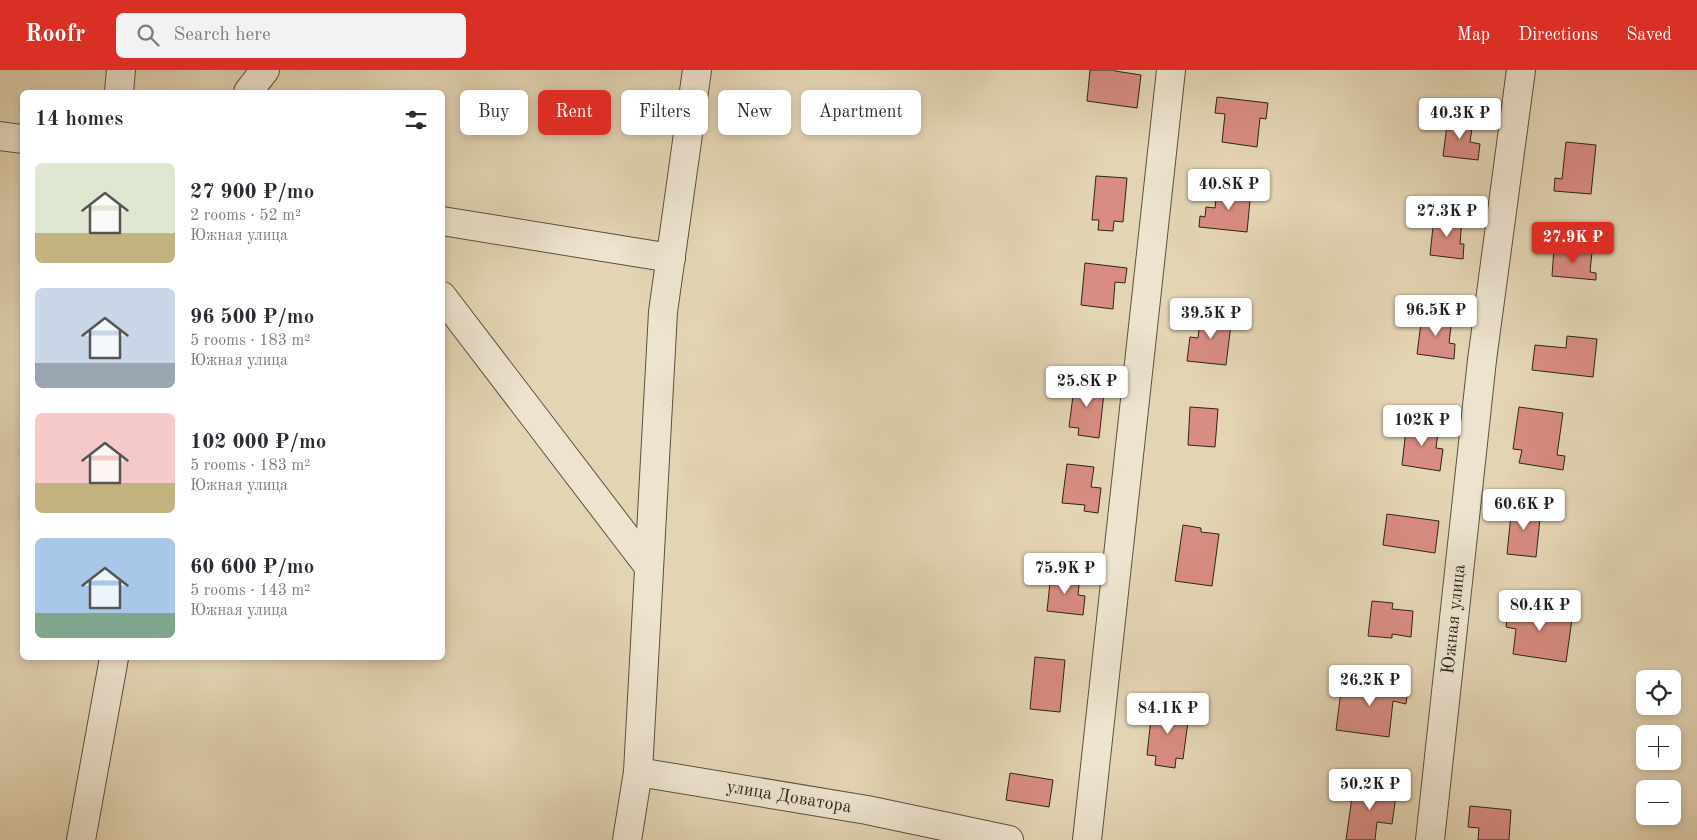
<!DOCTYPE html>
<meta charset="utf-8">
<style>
body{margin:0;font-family:"Old Standard TT",serif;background:#f2f2f3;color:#2b2b33;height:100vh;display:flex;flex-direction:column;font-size:19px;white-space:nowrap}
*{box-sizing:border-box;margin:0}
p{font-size:16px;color:#7c7c81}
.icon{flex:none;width:28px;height:28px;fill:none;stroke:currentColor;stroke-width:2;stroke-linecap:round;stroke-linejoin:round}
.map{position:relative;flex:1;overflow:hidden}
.panel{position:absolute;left:20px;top:20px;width:425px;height:570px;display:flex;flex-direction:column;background:#fff;border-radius:8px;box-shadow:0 2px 8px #0003}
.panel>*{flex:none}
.top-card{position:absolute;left:460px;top:20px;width:475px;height:45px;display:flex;gap:10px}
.fabs{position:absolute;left:1636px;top:600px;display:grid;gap:10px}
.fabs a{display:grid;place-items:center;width:45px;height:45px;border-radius:8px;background:#fff;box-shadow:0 2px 8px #0003;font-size:25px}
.price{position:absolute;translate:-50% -42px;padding:0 11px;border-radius:5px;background:#fff;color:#222;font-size:16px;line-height:32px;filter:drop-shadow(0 1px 2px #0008)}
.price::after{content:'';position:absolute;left:50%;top:30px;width:15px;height:11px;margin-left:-8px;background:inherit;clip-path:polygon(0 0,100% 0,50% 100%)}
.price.selected{background:#d93025;color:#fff}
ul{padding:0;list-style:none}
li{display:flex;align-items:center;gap:15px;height:125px;padding:0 15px}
li span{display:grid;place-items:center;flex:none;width:140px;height:100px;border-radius:8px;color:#555}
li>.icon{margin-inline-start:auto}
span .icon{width:60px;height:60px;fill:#fffc;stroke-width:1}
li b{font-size:21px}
h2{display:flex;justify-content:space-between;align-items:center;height:60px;padding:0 15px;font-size:21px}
.pill{padding:0 18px;border-radius:8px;background:#fff;box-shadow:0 2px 8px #0003;font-size:18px;line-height:45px}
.pill.selected{background:#d93025;color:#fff}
header{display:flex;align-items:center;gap:30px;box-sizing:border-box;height:70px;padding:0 25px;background:#d93025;color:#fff}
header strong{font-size:24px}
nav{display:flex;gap:28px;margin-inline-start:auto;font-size:18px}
.search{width:350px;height:45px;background:#f2f2f3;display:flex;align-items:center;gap:12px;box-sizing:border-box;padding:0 18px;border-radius:8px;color:#7c7c81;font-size:19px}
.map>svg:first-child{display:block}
</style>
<header>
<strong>Roofr</strong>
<div class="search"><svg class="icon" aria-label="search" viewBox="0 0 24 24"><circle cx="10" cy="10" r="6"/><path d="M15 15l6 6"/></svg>Search here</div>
<nav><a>Map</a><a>Directions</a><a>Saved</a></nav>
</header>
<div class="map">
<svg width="1697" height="770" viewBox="0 0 1697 770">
<rect width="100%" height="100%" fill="#e3d4b3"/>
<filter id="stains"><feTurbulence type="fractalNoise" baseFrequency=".004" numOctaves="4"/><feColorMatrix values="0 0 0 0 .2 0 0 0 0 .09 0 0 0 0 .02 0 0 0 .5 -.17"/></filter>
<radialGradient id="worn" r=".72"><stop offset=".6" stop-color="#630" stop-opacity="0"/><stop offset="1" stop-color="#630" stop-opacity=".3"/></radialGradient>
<path fill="#d88c83" stroke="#2d241a" d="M1090,0H1115V1L1141,5L1137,38L1087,31Z
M1217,27L1268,33L1266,49L1260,48L1257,77L1222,72L1225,44L1215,43Z
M1448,48L1473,51L1470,72L1480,74L1478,90L1443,86Z
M1566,72L1596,75L1591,124L1554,121L1555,108L1562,109Z
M1096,106L1127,108L1123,152L1114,151L1113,161L1098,160L1099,150H1092Z
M1217,117L1251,120L1247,162L1199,157L1200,146L1205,147L1206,137L1215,138Z
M1434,147L1462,150L1460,174H1464L1463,189L1430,185Z
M1554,178L1592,182L1590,202L1596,203V210L1552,206Z
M1085,193L1127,198L1125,213L1115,212L1113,239L1081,235Z
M1201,243L1232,246L1226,295L1187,291L1190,267L1198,268Z
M1422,245L1452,248L1449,273L1455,274L1454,289L1417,284Z
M1567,266L1597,269L1593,307L1532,300L1535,275L1566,278Z
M1075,310L1105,314L1099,368L1078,365L1079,358L1069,357Z
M1190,337L1218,339L1215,377L1188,375Z
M1519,337L1563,343L1557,385L1565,386L1563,400L1519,393L1522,380L1513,379Z
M1407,351L1439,355L1436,378L1443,379L1440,401L1402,395Z
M1067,394L1094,397L1091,417L1101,418L1098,443L1084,441L1085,435L1062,433Z
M1512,435L1541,439L1536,487L1507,484Z
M1387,444L1439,451L1435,483L1383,475Z
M1183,455L1201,458V462L1219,464L1212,516L1175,511Z
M1051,503L1080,506L1078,525L1085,526L1083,545L1047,541Z
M1372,531L1393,533L1392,539L1413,541L1411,567L1392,564V568L1368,566Z
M1509,533L1573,542L1566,592L1513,584L1516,559L1506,557Z
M1035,587L1065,590L1060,642L1030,639Z
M1356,607L1398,612L1397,617L1408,619L1406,634L1393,631L1389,667L1336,660L1341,621L1354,623Z
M1162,635L1182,637L1181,643L1189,644L1183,689L1176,688L1175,698L1155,695L1156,686L1147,685L1152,639L1161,640Z
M1010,703L1053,710L1049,737L1006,730Z
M1354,713L1367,715L1366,721L1375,723L1376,716L1397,719L1392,754L1377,752L1375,770H1346Z
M1470,736L1511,740L1509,770H1478L1479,758L1468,757Z"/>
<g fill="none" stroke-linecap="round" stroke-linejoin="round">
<defs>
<g id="minor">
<path d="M119,22L121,0"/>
<path d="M248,22L265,0"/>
<path d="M0,66L22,69"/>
<path d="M442,151L671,188"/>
<path d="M442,226L649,497"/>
<path d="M638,702L663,242L697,0"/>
<path d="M81,770L114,588"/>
<path id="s1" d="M627,770L638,702L867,740L1009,770"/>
<path d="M1087,770L1171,0"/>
<path id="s2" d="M1430,770L1482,290L1521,0"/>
</g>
</defs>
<use href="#minor" stroke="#5a5040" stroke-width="30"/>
<use href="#minor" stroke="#ede3ce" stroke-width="28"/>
</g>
<g text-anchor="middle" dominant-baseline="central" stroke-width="4" stroke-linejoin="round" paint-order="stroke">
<g font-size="18" fill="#2d241a" stroke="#ede3ce">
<text stroke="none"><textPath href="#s2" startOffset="222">Южная улица</textPath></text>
<text stroke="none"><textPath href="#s1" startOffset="222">улица Доватора</textPath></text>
</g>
</g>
<rect width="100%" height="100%" filter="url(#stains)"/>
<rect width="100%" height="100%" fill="url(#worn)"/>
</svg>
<div class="fabs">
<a><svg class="icon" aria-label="locate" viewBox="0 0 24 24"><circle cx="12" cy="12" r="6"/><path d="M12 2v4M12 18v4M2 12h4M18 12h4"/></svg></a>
<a>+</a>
<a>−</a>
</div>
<b class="price" style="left:1460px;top:70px">40.3K ₽</b>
<b class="price" style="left:1229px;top:141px">40.8K ₽</b>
<b class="price" style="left:1447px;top:168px">27.3K ₽</b>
<b class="price selected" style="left:1573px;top:194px">27.9K ₽</b>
<b class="price" style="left:1436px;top:267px">96.5K ₽</b>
<b class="price" style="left:1211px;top:270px">39.5K ₽</b>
<b class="price" style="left:1087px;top:338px">25.8K ₽</b>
<b class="price" style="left:1422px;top:377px">102K ₽</b>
<b class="price" style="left:1524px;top:461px">60.6K ₽</b>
<b class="price" style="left:1065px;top:525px">75.9K ₽</b>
<b class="price" style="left:1540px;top:562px">80.4K ₽</b>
<b class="price" style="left:1370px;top:637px">26.2K ₽</b>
<b class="price" style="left:1168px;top:665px">84.1K ₽</b>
<b class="price" style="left:1370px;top:741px">50.2K ₽</b>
<div class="top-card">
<a class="pill">Buy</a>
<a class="pill selected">Rent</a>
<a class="pill">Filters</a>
<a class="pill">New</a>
<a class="pill">Apartment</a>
</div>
<section class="panel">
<h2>14 homes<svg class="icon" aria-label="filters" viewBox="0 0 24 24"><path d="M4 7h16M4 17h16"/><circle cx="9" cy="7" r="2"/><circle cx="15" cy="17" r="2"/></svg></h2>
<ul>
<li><span style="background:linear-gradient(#dfe7d0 70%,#c2b280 0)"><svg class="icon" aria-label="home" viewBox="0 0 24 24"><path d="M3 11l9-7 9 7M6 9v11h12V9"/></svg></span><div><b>27 900 ₽/mo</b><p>2 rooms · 52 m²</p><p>Южная улица</p></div></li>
<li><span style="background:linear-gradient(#c9d6e8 75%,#9aa5b1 0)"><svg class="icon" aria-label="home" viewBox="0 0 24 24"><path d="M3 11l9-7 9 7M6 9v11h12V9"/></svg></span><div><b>96 500 ₽/mo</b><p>5 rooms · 183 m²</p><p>Южная улица</p></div></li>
<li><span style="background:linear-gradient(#f6c9c9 70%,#c2b280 0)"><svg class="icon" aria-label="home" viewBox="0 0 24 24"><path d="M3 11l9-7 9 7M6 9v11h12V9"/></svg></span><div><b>102 000 ₽/mo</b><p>5 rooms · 183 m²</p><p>Южная улица</p></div></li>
<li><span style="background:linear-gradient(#a9c7e8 75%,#7fa58c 0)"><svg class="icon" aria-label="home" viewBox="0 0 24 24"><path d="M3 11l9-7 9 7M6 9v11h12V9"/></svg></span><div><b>60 600 ₽/mo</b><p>5 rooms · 143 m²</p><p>Южная улица</p></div></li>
</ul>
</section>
</div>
